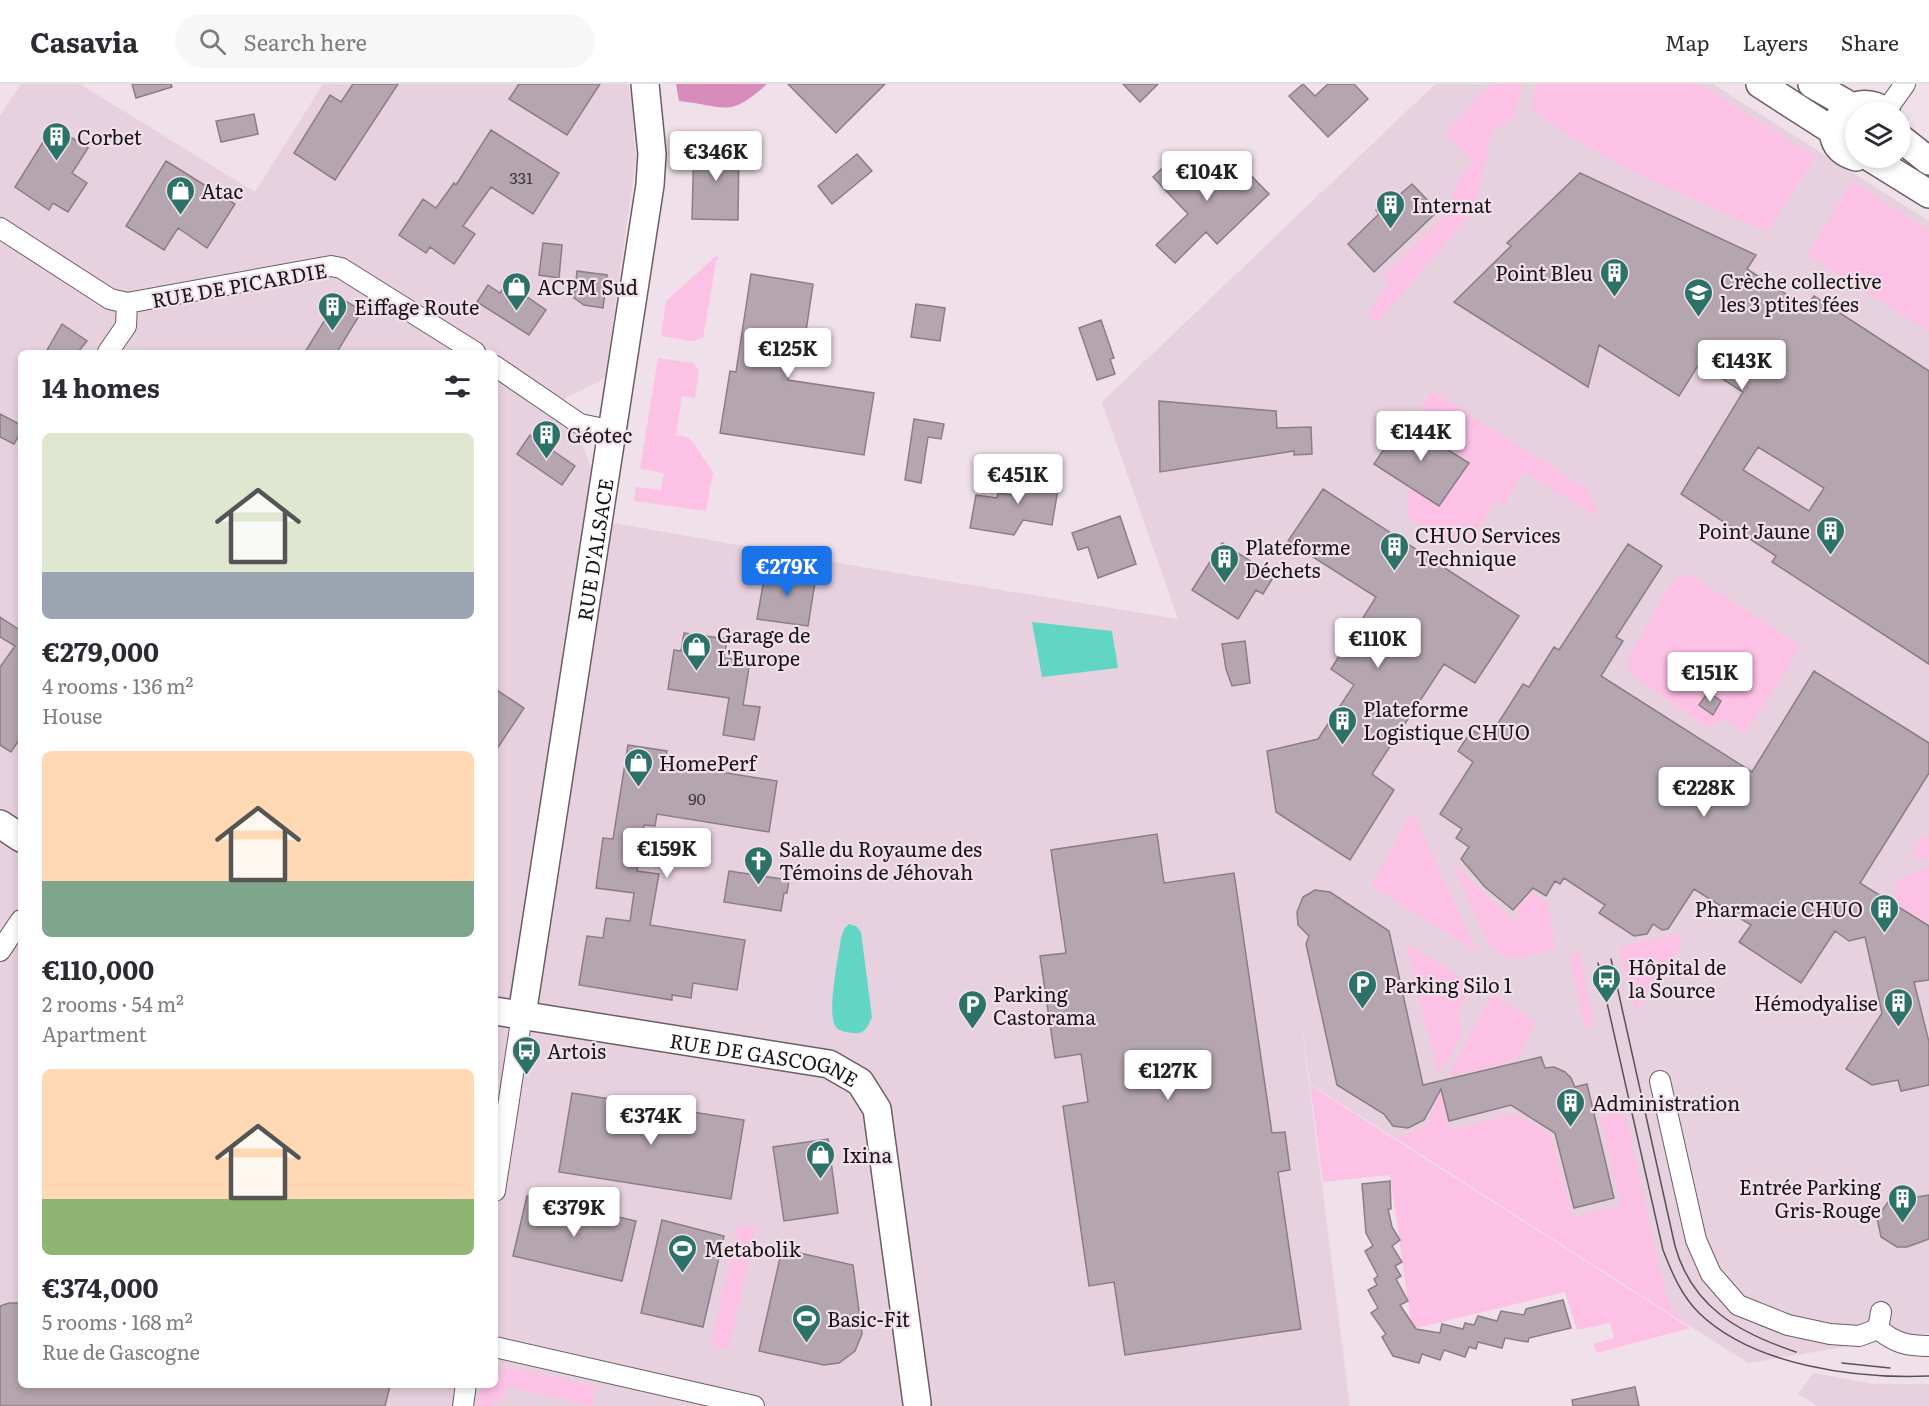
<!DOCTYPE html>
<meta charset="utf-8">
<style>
body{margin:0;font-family:Literata,serif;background:#f7f7f7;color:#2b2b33;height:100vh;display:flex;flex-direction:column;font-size:22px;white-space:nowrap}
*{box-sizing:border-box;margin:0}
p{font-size:20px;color:#7c7c81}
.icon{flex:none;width:33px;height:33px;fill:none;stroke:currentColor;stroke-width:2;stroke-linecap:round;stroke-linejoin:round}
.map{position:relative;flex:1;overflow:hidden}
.side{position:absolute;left:18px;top:266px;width:480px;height:1038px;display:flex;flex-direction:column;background:#fff;border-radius:9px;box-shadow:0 3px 9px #0003}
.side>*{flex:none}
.fabs{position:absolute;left:1845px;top:18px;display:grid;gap:12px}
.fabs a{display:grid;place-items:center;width:66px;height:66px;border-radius:50%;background:#fff;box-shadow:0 3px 9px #0003;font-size:30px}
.price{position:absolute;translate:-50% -51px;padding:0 14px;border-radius:6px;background:#fff;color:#222;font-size:20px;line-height:39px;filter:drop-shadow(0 2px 3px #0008)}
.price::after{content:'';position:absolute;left:50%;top:36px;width:18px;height:14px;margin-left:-9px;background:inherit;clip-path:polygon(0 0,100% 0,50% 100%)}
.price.current{background:#1a73e8;color:#fff}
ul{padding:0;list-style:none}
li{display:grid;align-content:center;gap:12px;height:318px;padding:0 24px}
li span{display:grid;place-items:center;height:186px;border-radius:9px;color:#555}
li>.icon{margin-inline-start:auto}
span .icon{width:108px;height:108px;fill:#fffc;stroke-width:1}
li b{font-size:26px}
h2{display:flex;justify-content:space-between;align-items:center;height:72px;padding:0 24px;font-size:26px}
header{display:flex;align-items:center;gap:36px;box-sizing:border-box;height:84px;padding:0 30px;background:#fff;border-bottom:2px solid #e1e1e2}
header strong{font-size:28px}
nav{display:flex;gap:33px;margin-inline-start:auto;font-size:21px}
.search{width:420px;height:54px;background:#f7f7f7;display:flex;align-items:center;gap:15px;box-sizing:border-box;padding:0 21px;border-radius:33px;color:#7c7c81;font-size:22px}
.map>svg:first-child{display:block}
</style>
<header>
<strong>Casavia</strong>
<div class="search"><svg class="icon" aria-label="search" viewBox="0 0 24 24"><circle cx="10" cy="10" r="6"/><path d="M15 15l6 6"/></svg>Search here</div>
<nav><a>Map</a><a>Layers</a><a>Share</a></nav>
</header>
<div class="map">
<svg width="1929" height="1322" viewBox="0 0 1929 1322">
<rect width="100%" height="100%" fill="#f0e0e9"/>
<path fill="#e8d1df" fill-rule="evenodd" d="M21,0H80L255,108L323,0H628L632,19L636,76L605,294L565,314L593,389L586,434L874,485L1178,535L1102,318L1435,0H1713L1929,137V1249L1748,1279L1310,1000L1299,921L1350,1322H0V31ZM21,268H495V1300H21Z
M1813,1289L1874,1300H1929V1322H1817L1798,1310Z"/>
<path fill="#fec1e6" d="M1492,0H1522L1513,35L1492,47L1475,124L1377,239L1367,231L1389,200L1383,191L1446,131L1458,96L1474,77L1445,49Z
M1536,0H1699L1815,73L1767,148C1690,112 1598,78 1531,24Z
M1852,97L1929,147V248L1808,171Z
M716,172L719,173L716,178L703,254L692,257L661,252L666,217Z
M658,274L693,279L699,286L695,314L682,312L676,351L690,354L713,388L706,427L634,417L636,403L661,406L664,389L640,385Z
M1432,307L1588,406L1596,422L1597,433L1524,388L1504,421L1495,416L1470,459L1458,452L1451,462L1408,434L1409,402L1439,422L1470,378L1439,358L1440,356L1431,350L1433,345L1416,334Z
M1684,490L1697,495L1800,561L1798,568L1745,649L1725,635L1707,643L1632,591C1626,582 1627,577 1631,568L1674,496Z
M1413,728L1477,868L1371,801Z
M1929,752V775L1924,778L1912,771L1921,754Z
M1452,778L1514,837L1520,834L1516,827L1533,808L1548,819L1556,865L1520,874L1500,871L1488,860Z
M1929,782V838L1927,839L1891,815L1897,810L1895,798Z
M1681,849V862L1635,928L1619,863Z
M1406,859L1472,900L1457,930L1462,954L1438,990Z
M1579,868L1594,937L1588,945L1585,942L1569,871Z
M1492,910L1536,938L1515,977L1448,992Z
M1310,1001L1690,1244L1597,1269L1593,1260L1614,1254L1610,1239L1577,1246L1565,1208L1412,1245L1390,1091L1323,1098Z
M1439,1003L1450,1046L1515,1030L1551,1051L1573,1133L1621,1122L1600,1033L1625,1028L1666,1213L1674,1228L1689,1242L1396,1054C1408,1049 1427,1045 1432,1030C1436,1019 1432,1017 1439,1003Z
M740,1141L754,1143L755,1148L729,1265L726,1266L711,1260L737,1144Z
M504,1284H515L595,1302L592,1322L507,1302L504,1315L494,1316L490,1322H476L482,1301L495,1300V1289Z"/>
<path fill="#d78cbc" d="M676,0H767C728,35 726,22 679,17Z"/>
<path fill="#61d6c5" d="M1032,538L1112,547L1118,584L1042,593Z
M849,840L856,842L861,848L872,933C868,942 865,951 853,949C847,948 840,948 836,943C826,930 839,871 841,854L844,845Z"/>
<path fill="#b4a5ae" stroke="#8b7c85" stroke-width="1.5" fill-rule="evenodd" d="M132,0H171L172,3L136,14Z
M353,0H398L335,96L294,69L330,11L341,18Z
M519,0H600L567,51L509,15Z
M788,0H885L836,49Z
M1123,0H1158L1140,18Z
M1303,0L1315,12L1328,0H1354L1368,15L1328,53L1289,12Z
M254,30L258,50L221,58L216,37Z
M53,42L88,64L72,89L87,99L68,128L53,119L49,126L15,103Z
M491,46L559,89L533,130L491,103L463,142L475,150L454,180L430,163L426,169L399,151L423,115L436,124L454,99L456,101Z
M694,60L739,61L738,136L692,135Z
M857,70L872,87L832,120L818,102Z
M1175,72L1197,94L1215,76L1223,85L1234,74L1269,110L1217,160L1206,148L1175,179L1156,161L1188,130L1153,93Z
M166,77L235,120L207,164L178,144L164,166L126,142Z
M1580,89L1756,171L1747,185L1806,223L1814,212L1929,287V580L1772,478L1776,472L1681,410L1743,308L1699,280L1679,312L1599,261L1588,303L1454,218L1511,162L1507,159ZM1758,363L1824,404L1809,427L1743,386Z
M1412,100L1438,127L1374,188L1348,160L1379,130L1376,126L1386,117L1389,120Z
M543,159L562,161L559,194L539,191Z
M577,187L607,191L603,224L584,221L574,214Z
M751,190L813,200L804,261L794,260L788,296L874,309L864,371L720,349L730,287L736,288Z
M507,199L546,226L529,251L477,218L488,201L500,209Z
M339,213L362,227L337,268H305Z
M916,220L945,224L940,257L911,253Z
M1101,236L1114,274L1110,275L1115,290L1097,296L1079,244Z
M62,240L87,257L78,268H46Z
M1159,317L1276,327L1277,344L1311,343L1312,370L1294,371V367L1160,388Z
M0,330L21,341V348L14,360L0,353Z
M914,335L944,340L941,355L928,353L921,399L905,396Z
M1404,335L1413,340L1416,336L1432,346L1429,350L1439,356L1437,359L1469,379L1439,422L1374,380Z
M530,351L575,382L562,401L517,370Z
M1017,386L1060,393L1052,441L1023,436L1014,451L970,444L976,411L997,414L998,409L1013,411Z
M1323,405L1519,532L1475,599L1444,580L1372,690L1394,706L1350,776L1276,728L1267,667L1318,655L1354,601L1331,585L1376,513L1288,457Z
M1120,432L1136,480L1098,494L1088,463L1078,466L1072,449Z
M1222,459L1274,492L1263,510L1256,506L1238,535L1192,506Z
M1628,460L1662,482L1616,553L1623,557L1601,592L1752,688L1814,587L1929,659V689L1860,799L1929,842V896L1914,898L1929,958V1001L1901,1007L1898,996L1872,1001L1846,985L1882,929L1865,853L1849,857L1835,847L1801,899L1739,858L1751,841L1694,805L1668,845L1662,846L1653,840L1647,850L1634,852L1599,829L1605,821L1564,794L1560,800L1555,797L1546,812L1533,804L1513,826L1485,803L1461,775L1469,763L1456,754L1462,745L1440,730L1473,678L1458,667L1472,646L1488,655L1523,600L1529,603L1554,563L1559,566Z
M766,484L816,492L808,542L757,535Z
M0,533L21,547V653L11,668L0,661V583L15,562L0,553Z
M684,549L727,555L724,574L750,577L743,621L760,623L754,656L723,651L729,614L668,605L674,566L681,567Z
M1245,557L1250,599L1232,602L1226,585L1222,560Z
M495,605L524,624L495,668Z
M1708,608L1721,617L1713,631L1699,621Z
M628,661L667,667L665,679L777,697L769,748L657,730L655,742L644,741L637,787L659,790L650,841L745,856L737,906L693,899L691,914L672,911V916L579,901L587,852L603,854L606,834L630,837L634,809L596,804L603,754L613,755Z
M1157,750L1164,799L1234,789L1272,1049L1285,1048L1290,1086L1278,1088L1301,1245L1125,1271L1114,1198L1089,1202L1063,1022L1088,1018L1081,970L1055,974L1040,872L1066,869L1051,766Z
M729,787L789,796L787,809H784L781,827L724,818Z
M1315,806L1330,808L1389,847L1423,1001L1541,973L1545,984L1554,983L1565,988L1571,994L1575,1003L1587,1000L1614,1114L1574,1124L1555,1049L1511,1021L1449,1037L1441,1005L1424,1036L1408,1044L1393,1042L1384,1030L1337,1001L1306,860L1309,852L1298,841L1297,828L1303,813Z
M572,1009L744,1036L731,1115L559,1088Z
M828,1055L838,1129L784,1137L773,1063Z
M1390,1097L1391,1125H1388L1392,1143L1400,1156L1392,1162L1402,1178L1395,1182L1401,1192L1396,1195L1408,1217L1400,1221L1416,1245L1440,1249L1442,1240L1463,1245L1465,1239L1474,1241L1478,1232L1497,1237L1501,1227L1524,1231L1526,1225L1563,1216L1571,1244L1529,1254L1528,1258L1505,1254L1502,1264L1478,1258L1476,1265L1469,1263L1465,1273L1444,1266L1440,1276L1422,1270L1419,1279L1393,1272L1382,1253L1386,1250L1371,1229L1378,1224L1368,1206L1377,1201L1374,1195L1378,1192L1365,1167L1373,1162L1366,1149L1362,1100Z
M1929,1111V1155L1907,1163H1897L1881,1153L1877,1134L1888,1118L1900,1113L1911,1114Z
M527,1112L636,1137L622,1197L513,1172Z
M662,1136L724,1152L703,1243L641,1229Z
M782,1165L853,1181L862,1250L855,1267L839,1279L824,1281L759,1267Z
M9,1219H21V1300H381L390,1302L385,1322H0V1222Z
M1635,1303L1639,1322H1573L1572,1316Z"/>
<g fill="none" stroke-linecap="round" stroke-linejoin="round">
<defs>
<path id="street" d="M1885,28L1905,0
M0,144L110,215L127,219L331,182L341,184L475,268
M108,268L126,242L127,219
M495,282L580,340L613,347
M0,867L21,836
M1660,997L1696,1156L1711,1190L1738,1221L1788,1241L1830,1250L1859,1252L1878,1245
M495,1107L522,931
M1881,1228L1878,1245C1895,1259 1907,1262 1929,1262
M495,1263L754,1322
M463,1322L466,1300"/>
<g id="secondary">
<path d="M1760,0L1833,47"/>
<path d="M1812,0L1847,20"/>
<path d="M1900,54L1929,77"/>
<path d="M1856,73C1807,58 1849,0 1886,28"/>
<path d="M1871,74L1929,110"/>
<path d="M0,740L21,754"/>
<path id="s1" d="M495,927L829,980L860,998L877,1025L917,1319"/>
<path id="s2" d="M522,931L650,101L652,70L645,0"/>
</g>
</defs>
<use href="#street" stroke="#6b5d65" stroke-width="22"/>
<use href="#secondary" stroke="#6b5d65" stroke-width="30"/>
<use href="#street" stroke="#fff" stroke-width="20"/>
<use href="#secondary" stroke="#fff" stroke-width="27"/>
<path stroke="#5a5157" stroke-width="1.5" d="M1611,875L1675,1162C1692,1223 1739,1249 1796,1268
M1598,879L1663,1166C1672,1189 1681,1211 1699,1229C1754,1282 1856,1295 1929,1292
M1842,1279L1890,1284"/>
</g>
<defs>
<symbol id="building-pin" viewBox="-11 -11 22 30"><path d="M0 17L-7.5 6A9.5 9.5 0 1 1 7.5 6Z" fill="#2c7269" stroke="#f0e0e9"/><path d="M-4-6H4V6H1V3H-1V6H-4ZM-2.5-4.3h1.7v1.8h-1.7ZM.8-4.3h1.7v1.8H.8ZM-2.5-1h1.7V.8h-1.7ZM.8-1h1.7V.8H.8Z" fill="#fff"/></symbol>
<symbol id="shop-pin" viewBox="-11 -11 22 30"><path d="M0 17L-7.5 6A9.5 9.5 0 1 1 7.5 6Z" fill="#2c7269" stroke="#f0e0e9"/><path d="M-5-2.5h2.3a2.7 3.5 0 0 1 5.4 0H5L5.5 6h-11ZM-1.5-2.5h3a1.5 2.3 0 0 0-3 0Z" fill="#fff"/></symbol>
<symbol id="school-pin" viewBox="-11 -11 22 30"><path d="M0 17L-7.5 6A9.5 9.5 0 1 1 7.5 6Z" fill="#2c7269" stroke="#f0e0e9"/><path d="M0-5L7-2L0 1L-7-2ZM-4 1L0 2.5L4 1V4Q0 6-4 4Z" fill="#fff"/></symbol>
<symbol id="church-pin" viewBox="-11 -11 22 30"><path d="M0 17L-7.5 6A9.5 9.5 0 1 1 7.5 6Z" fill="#2c7269" stroke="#f0e0e9"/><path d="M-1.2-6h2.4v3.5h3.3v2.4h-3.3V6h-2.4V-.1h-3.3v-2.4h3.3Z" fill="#fff"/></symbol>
<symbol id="bus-pin" viewBox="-11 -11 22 30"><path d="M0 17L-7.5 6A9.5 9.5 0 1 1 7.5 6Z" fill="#2c7269" stroke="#f0e0e9"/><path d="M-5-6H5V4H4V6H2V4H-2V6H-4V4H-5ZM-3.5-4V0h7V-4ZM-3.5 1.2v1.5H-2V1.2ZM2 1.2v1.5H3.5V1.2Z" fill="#fff"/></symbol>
<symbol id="parking-pin" viewBox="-11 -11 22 30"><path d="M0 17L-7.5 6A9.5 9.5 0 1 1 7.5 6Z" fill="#2c7269" stroke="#f0e0e9"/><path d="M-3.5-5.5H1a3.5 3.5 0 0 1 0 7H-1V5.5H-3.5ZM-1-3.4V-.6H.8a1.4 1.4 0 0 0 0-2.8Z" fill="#fff"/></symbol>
<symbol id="stadium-pin" viewBox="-11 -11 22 30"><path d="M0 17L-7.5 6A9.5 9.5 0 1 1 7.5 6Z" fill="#2c7269" stroke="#f0e0e9"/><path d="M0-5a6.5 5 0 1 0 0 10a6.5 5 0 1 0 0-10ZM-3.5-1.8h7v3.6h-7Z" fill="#fff"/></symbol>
</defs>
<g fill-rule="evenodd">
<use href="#building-pin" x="40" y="36" width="33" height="45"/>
<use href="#shop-pin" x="164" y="90" width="33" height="45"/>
<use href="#building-pin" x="1374" y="104" width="33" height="45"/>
<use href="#building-pin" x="1598" y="172" width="33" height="45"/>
<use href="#shop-pin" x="500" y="186" width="33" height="45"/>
<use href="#school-pin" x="1682" y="192" width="33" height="45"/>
<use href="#building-pin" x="316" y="206" width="33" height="45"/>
<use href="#building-pin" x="530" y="334" width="33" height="45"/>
<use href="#building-pin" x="1814" y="430" width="33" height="45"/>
<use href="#building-pin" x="1378" y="446" width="33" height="45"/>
<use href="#building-pin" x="1208" y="458" width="33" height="45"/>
<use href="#shop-pin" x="680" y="546" width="33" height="45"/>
<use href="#building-pin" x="1326" y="620" width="33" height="45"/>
<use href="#shop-pin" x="622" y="662" width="33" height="45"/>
<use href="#church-pin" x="742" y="760" width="33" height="45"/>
<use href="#building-pin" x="1868" y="808" width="33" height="45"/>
<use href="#bus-pin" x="1590" y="878" width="33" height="45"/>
<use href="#parking-pin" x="1346" y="884" width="33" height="45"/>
<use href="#building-pin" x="1882" y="902" width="33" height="45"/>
<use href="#parking-pin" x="956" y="904" width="33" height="45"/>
<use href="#bus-pin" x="510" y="950" width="33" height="45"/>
<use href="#building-pin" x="1554" y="1002" width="33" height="45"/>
<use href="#shop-pin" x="804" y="1054" width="33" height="45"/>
<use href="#building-pin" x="1886" y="1098" width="33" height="45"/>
<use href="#stadium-pin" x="666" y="1148" width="33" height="45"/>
<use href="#stadium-pin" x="790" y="1218" width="33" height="45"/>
</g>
<g text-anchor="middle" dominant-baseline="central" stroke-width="4.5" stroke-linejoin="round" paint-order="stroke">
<g font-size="16" fill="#40383e">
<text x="521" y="93">331</text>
<text x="697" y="714">90</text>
</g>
<g font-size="20" fill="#1a1418" stroke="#f0e0e9" text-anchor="start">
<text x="77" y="52">Corbet</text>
<text x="201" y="106">Atac</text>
<text x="1412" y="120">Internat</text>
<text x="1593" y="188" text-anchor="end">Point Bleu</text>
<text x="1720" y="196">Crèche collective<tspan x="1720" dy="23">les 3 ptites fées</tspan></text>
<text x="537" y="202">ACPM Sud</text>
<text x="354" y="222">Eiffage Route</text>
<text x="567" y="350">Géotec</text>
<text x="1810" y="446" text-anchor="end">Point Jaune</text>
<text x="1415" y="450">CHUO Services<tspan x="1415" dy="23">Technique</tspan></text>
<text x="1245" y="462">Plateforme<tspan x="1245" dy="23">Déchets</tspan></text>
<text x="717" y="550">Garage de<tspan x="717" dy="23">L'Europe</tspan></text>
<text x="1363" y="624">Plateforme<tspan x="1363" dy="23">Logistique CHUO</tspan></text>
<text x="659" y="678">HomePerf</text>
<text x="779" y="764">Salle du Royaume des<tspan x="779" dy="23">Témoins de Jéhovah</tspan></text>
<text x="1863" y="824" text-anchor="end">Pharmacie CHUO</text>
<text x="1628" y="882">Hôpital de<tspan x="1628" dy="23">la Source</tspan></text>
<text x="1384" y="900">Parking Silo 1</text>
<text x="993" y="909">Parking<tspan x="993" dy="23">Castorama</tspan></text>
<text x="1878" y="918" text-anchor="end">Hémodyalise</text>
<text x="547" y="966">Artois</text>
<text x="1592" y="1018">Administration</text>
<text x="842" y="1070">Ixina</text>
<text x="1881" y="1102" text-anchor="end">Entrée Parking<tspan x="1881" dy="23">Gris-Rouge</tspan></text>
<text x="704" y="1164">Metabolik</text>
<text x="827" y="1234">Basic-Fit</text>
</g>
<g font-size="20" fill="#1a1418" stroke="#f0e0e9">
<text transform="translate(239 200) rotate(-10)">RUE DE PICARDIE</text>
<text stroke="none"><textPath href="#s2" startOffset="471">RUE D'ALSACE</textPath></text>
<text stroke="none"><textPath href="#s1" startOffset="274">RUE DE GASCOGNE</textPath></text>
</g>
</g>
</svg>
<div class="fabs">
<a><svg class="icon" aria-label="layers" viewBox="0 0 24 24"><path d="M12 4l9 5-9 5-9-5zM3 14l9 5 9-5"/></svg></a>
</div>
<b class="price" style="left:716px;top:98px">€346K</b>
<b class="price" style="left:1207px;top:118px">€104K</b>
<b class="price" style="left:788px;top:295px">€125K</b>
<b class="price" style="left:1742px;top:307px">€143K</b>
<b class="price" style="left:1421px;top:378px">€144K</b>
<b class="price" style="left:1018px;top:421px">€451K</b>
<b class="price current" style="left:787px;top:513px">€279K</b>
<b class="price" style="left:1378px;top:585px">€110K</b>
<b class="price" style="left:1710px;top:619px">€151K</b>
<b class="price" style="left:1704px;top:734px">€228K</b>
<b class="price" style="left:667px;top:795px">€159K</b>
<b class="price" style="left:1168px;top:1017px">€127K</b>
<b class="price" style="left:651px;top:1062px">€374K</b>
<b class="price" style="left:574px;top:1154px">€379K</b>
<section class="side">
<h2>14 homes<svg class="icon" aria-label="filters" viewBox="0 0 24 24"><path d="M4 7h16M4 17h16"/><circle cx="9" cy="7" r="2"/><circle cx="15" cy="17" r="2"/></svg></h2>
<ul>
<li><span style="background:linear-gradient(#dfe7d0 75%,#9aa5b1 0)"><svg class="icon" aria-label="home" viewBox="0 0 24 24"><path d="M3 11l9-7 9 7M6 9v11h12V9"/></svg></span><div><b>€279,000</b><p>4 rooms · 136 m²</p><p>House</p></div></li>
<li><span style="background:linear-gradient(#ffd9b3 70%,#7fa58c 0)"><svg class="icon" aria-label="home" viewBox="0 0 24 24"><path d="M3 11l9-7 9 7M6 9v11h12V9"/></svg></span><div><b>€110,000</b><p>2 rooms · 54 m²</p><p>Apartment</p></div></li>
<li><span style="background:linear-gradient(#ffd9b3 70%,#8fb573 0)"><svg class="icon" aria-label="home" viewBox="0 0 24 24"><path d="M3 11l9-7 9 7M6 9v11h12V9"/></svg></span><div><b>€374,000</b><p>5 rooms · 168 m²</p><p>Rue de Gascogne</p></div></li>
</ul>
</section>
</div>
